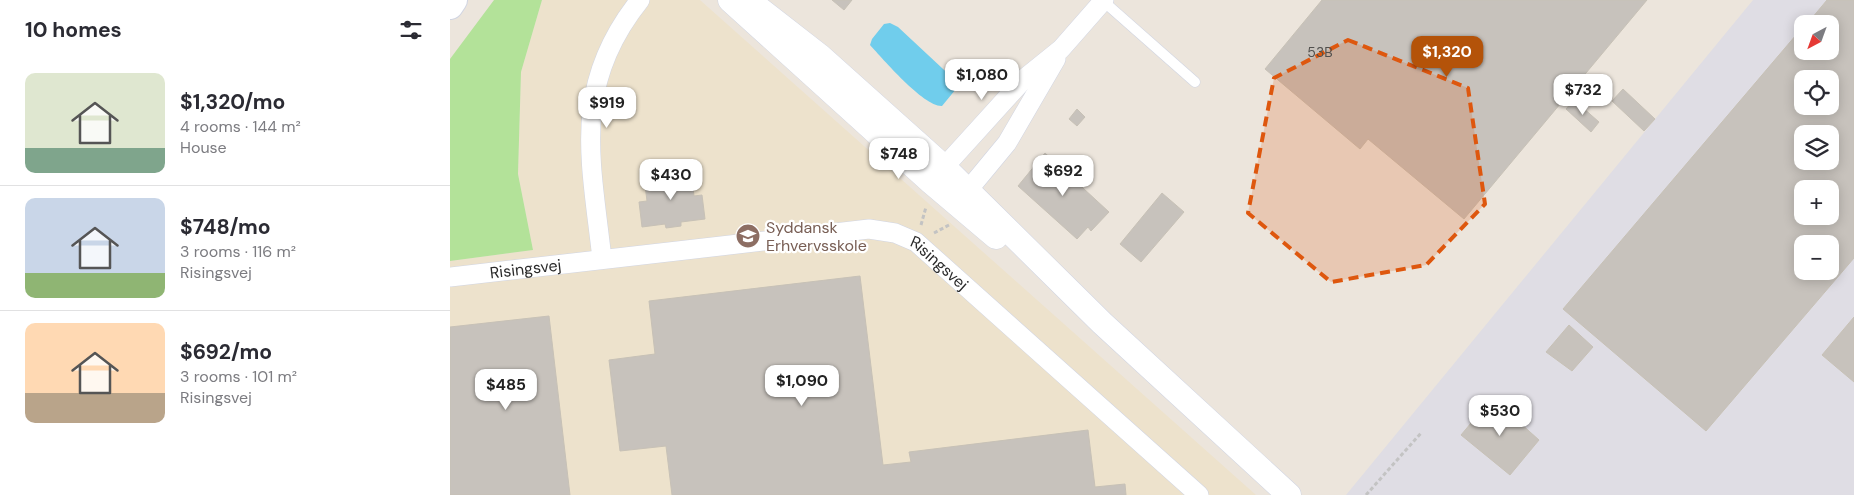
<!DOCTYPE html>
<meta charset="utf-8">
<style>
body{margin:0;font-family:"DM Sans",sans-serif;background:#f7f7f7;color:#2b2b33;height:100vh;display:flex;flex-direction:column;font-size:19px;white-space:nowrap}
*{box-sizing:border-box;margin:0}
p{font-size:16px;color:#7c7c81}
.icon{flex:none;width:28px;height:28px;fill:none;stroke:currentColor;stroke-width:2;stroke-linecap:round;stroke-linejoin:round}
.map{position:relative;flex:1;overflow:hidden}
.panel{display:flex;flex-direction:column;background:#fff;width:450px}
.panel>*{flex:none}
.needle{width:32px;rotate:221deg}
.controls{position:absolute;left:1344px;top:15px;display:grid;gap:10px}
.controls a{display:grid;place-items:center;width:45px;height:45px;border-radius:10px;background:#fff;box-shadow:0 2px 12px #0003;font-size:25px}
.price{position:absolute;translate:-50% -42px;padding:0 11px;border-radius:10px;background:#fff;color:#222;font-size:16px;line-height:32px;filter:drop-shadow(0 1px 2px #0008)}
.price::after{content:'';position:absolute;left:50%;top:30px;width:15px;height:11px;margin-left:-8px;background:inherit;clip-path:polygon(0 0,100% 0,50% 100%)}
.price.on{background:#b45309;color:#fff}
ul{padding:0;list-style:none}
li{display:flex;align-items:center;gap:15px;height:125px;padding:0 25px}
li+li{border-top:1px solid #e1e1e2}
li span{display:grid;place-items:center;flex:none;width:140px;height:100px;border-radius:10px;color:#555}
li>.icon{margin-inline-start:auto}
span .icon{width:60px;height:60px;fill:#fffc;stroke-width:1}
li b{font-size:21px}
h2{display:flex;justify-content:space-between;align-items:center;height:60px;padding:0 25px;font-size:21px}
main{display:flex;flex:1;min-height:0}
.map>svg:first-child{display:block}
</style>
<main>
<section class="panel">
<h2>10 homes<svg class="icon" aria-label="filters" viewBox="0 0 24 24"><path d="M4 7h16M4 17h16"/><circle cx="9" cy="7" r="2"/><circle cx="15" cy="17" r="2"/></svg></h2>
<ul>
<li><span style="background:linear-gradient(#dfe7d0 75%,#7fa58c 0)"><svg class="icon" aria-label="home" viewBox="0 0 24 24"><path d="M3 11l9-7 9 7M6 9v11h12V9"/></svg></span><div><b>$1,320/mo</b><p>4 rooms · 144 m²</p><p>House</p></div></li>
<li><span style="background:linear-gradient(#c9d6e8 75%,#8fb573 0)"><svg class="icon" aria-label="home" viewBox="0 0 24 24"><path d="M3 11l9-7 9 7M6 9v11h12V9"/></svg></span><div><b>$748/mo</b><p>3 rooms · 116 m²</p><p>Risingsvej</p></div></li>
<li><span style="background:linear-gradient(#ffd9b3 70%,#b9a48a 0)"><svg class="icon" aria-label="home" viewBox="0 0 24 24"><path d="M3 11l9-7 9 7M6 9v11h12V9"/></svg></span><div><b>$692/mo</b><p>3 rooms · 101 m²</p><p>Risingsvej</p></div></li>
</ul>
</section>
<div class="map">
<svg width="1404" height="495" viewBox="0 0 1404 495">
<rect width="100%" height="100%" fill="#ece5dc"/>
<path fill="#dfdde4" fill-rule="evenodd" d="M1303,0H1404V495H896ZM1352,24H1380V51H1352ZM1352,79H1380V106H1352ZM1352,134H1380V161H1352ZM1352,189H1380V216H1352ZM1352,244H1380V271H1352Z"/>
<path fill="#ede2cc" d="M92,0H250L806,495H0V261L83,250L68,174L71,72Z"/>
<path fill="#b3e299" d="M44,0H92L71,72L68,174L83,250L0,261V59Z"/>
<path fill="#70cdec" d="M440,23L448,27L507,82L506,89L492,106C474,107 433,59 420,45L422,39L434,24Z"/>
<path fill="#c7c2bc" stroke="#c7c1b6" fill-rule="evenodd" d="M382,0H402L394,10Z
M872,0H1197L1014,219L918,139L910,149L815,69Z
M1377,0H1404V258L1256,431L1113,309L1352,28V51H1380V24H1357ZM1352,79H1380V106H1352ZM1352,134H1380V161H1352ZM1352,189H1380V216H1352ZM1352,244H1380V271H1352Z
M1173,89L1205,119L1194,131L1162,101Z
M1124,100L1149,122L1141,132L1116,109Z
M627,109L635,117L627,126L619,119Z
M595,153L659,212L641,231L638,227L627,239L568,186Z
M241,172L244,196L252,195L255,219L231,222V226L216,228L215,224L192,227L189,202L197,201L194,177Z
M712,193L734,212L691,262L670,244Z
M410,276L433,465L461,462L459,452L638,430L645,487L675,484L676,495H222L216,446L170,451L159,360L205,354L199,301Z
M99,316L120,495H0V327Z
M1404,317V382L1372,355Z
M1119,325L1143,347L1122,371L1096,352Z
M1042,398L1089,440L1060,475L1011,435Z"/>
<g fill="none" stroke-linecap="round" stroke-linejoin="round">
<defs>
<path id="service" d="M652,0L745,82"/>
<g id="minor">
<path d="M486,176L575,78L611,49L654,0"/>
<path d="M509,201L557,143L606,59"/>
<path d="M152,259C141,159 121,86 190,0"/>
<path id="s1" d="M0,277L419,229L445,233L466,242L749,495"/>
</g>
<path id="tertiary" d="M280,0L481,182L546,237
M298,0L370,56L494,167L652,323L839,495"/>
<path id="secondary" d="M0,6L4,0"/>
</defs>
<use href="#service" stroke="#d1d5e2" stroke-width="11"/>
<use href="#minor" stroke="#d1d5e2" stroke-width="20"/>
<use href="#tertiary" stroke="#d1d5e2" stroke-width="25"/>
<use href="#secondary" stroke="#d1d5e2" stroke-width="28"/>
<path stroke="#c3c3c3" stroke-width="3" stroke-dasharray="4 2.5" stroke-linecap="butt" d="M471,225L476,207
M484,233L499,225
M916,495L971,433"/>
<use href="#service" stroke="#fff" stroke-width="10"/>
<use href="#minor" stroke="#fff" stroke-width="19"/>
<use href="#tertiary" stroke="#fff" stroke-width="24"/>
<use href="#secondary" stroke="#fff" stroke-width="26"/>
</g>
<path fill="#de570e" fill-opacity="0.2" stroke="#de570e" stroke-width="4" stroke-dasharray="10 6" stroke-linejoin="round" d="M898,40L1018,88L1035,204L976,265L881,282L798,213L824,78Z"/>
<defs>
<symbol id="university-disc" viewBox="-11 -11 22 22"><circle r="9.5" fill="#8d6e63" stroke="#fff"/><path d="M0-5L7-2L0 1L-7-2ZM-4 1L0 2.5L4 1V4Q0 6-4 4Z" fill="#fff"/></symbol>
</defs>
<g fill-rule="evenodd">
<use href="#university-disc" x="284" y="222" width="28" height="28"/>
</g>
<g text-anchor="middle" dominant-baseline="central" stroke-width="4.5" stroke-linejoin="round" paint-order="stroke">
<g font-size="14" fill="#51504e">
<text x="870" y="52">53B</text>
</g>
<g font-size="16" fill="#785e54" stroke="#fff" text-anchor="start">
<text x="316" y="227">Syddansk<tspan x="316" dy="18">Erhvervsskole</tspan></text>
</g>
<g font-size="16" fill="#2a2a2a" stroke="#fff">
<text stroke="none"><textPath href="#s1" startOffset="502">Risingsvej</textPath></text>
<text stroke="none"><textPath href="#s1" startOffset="76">Risingsvej</textPath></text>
</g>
</g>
</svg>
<div class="controls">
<a><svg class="needle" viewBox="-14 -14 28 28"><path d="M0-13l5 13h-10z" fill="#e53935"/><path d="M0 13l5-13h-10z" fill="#7c7c81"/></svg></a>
<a><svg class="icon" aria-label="locate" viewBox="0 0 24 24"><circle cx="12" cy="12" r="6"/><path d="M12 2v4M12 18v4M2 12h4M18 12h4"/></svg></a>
<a><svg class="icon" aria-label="layers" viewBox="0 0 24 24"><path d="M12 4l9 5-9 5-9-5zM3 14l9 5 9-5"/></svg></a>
<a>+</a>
<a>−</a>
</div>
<b class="price on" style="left:997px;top:78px">$1,320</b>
<b class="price" style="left:532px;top:101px">$1,080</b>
<b class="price" style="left:1133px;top:116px">$732</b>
<b class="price" style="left:157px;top:129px">$919</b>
<b class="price" style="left:449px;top:180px">$748</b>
<b class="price" style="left:613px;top:197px">$692</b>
<b class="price" style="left:221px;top:201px">$430</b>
<b class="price" style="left:352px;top:407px">$1,090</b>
<b class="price" style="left:56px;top:411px">$485</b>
<b class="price" style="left:1050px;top:437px">$530</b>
</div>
</main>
